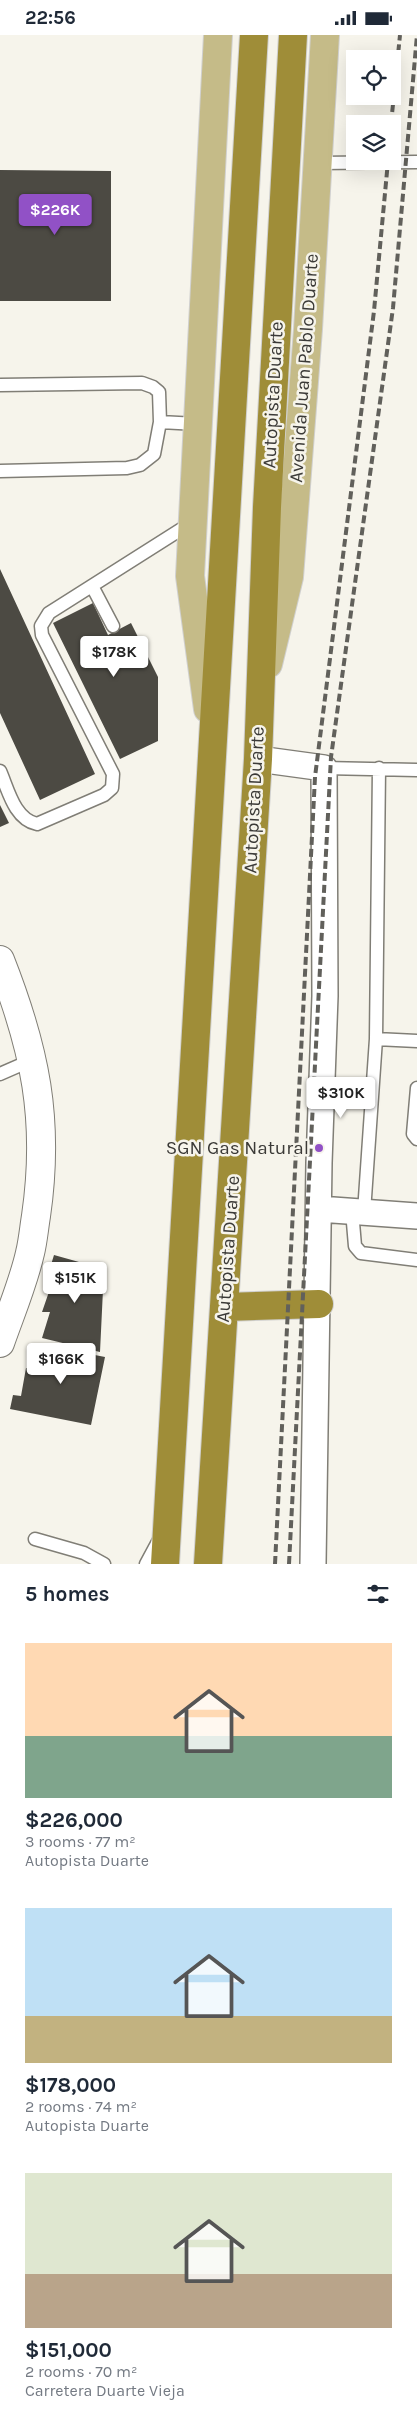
<!DOCTYPE html>
<meta charset="utf-8">
<style>
body{margin:0;font-family:Karla,sans-serif;background:#f6f6f7;color:#1f2937;height:100vh;display:flex;flex-direction:column;font-size:19px;white-space:nowrap}
*{box-sizing:border-box;margin:0}
p{font-size:16px;color:#747a83}
.icon{flex:none;width:28px;height:28px;fill:none;stroke:currentColor;stroke-width:2;stroke-linecap:round;stroke-linejoin:round}
.map{position:relative;height:1529px;overflow:hidden}
.drawer{display:flex;flex-direction:column;background:#fff;flex:1}
.drawer>*{flex:none}
.controls{position:absolute;left:346px;top:15px;display:grid;gap:10px}
.controls a{display:grid;place-items:center;width:55px;height:55px;border-radius:0px;background:#fff;box-shadow:0 5px 20px #0002;font-size:25px}
.price{position:absolute;translate:-50% -42px;padding:0 11px;border-radius:5px;background:#fff;color:#222;font-size:16px;line-height:32px;filter:drop-shadow(0 1px 2px #0008)}
.price::after{content:'';position:absolute;left:50%;top:30px;width:15px;height:11px;margin-left:-8px;background:inherit;clip-path:polygon(0 0,100% 0,50% 100%)}
.price.selected{background:#9151c6;color:#fff}
ul{padding:0;list-style:none}
li{display:grid;align-content:center;gap:10px;height:265px;padding:0 25px}
li span{display:grid;place-items:center;height:155px;border-radius:0px;color:#555}
li>.icon{margin-inline-start:auto}
span .icon{width:90px;height:90px;fill:#fffc;stroke-width:1}
li b{font-size:21px}
h2{display:flex;justify-content:space-between;align-items:center;height:60px;padding:0 25px;font-size:21px}
.status{display:flex;justify-content:space-between;align-items:center;height:35px;padding:0 25px;background:#fff;direction:ltr}
.status svg{height:14px;fill:currentColor}
.map>svg:first-child{display:block}
</style>
<div class="status"><b>22:56</b><svg viewBox="0 0 49 12"><path d="M0 12V9h3v3zM5 12V6h3v6zM10 12V3h3v9zM15 12V0h3v12zM26 1h20v11H26zM47 4h2v5h-2z"/></svg></div>
<div class="map">
<svg width="417" height="1529" viewBox="0 0 417 1529">
<rect width="100%" height="100%" fill="#f6f4eb"/>
<path fill="#4c4a43" d="M0,135L111,136V266H0Z
M0,534L95,739L40,765L0,678Z
M93,568L108,600L131,588L158,642V706L120,724L53,588Z
M0,770L9,788L0,792Z
M54,1220L104,1234L100,1317L42,1303L50,1277H42L52,1248L46,1246Z
M39,1309L105,1322L91,1390L10,1374L13,1360L21,1361L26,1333L34,1334Z"/>
<g fill="none" stroke-linecap="round" stroke-linejoin="round">
<defs>
<path id="service" d="M318,128L417,127
M0,350L142,348L153,352L159,357L160,387L154,419L140,430L127,433L0,436
M160,387L197,389
M92,551L113,591
M324,733L417,735
M0,736C8,754 14,784 37,789L104,760L112,753L113,739L42,600L41,591L49,578L191,488
M376,1004L417,1006
M0,1039L32,1025
M417,1053L413,1099L417,1104
M352,1176L355,1211L361,1218L417,1225
M364,1177L376,1004L379,733
M35,1504L84,1518L104,1529
M146,1529L160,1503"/>
<path id="minor" d="M258,724L324,733L325,961L319,1128L313,1529
M319,1174L417,1181"/>
<path id="secondary" d="M0,925C35,1014 50,1085 36,1181C34,1193 33,1206 30,1218C23,1249 10,1279 0,1308"/>
<path id="primary" d="M268,629L289,542L308,294L325,0
M208,674L190,541L218,0"/>
<path id="motorway" d="M225,1272L319,1269
M165,1529L254,0
M208,1529L258,724L267,472L293,0"/>
</defs>
<use href="#service" stroke="#807e76" stroke-width="15"/>
<use href="#minor" stroke="#807e76" stroke-width="28"/>
<use href="#secondary" stroke="#807e76" stroke-width="30"/>
<use href="#primary" stroke="#d0d0cf" stroke-width="30"/>
<use href="#motorway" stroke="#d0d0cf" stroke-width="30"/>
<use href="#service" stroke="#fff" stroke-width="12"/>
<use href="#minor" stroke="#fff" stroke-width="25"/>
<use href="#secondary" stroke="#fff" stroke-width="28"/>
<use href="#primary" stroke="#c5bb88" stroke-width="28"/>
<use href="#motorway" stroke="#9f8d38" stroke-width="28"/>
<path stroke="#61605b" stroke-width="4" stroke-dasharray="8 4" stroke-linecap="butt" d="M391,89L400,0
M275,1529L315,742L374,276L388,126
M289,1529L331,722L393,273L417,0"/>
</g>
<circle fill="#9151c6" stroke="#f6f4eb" stroke-width="2" cx="319" cy="1113" r="5"/>
<g text-anchor="middle" dominant-baseline="central" stroke-width="5" stroke-linejoin="round" paint-order="stroke">
<g font-size="19" fill="#3b3a37" stroke="#f6f4eb">
<text transform="translate(304 333) rotate(-86)">Avenida Juan Pablo Duarte</text>
<text transform="translate(273 360) rotate(-87)">Autopista Duarte</text>
<text transform="translate(254 765) rotate(-87)">Autopista Duarte</text>
<text transform="translate(228 1214) rotate(-86)">Autopista Duarte</text>
</g>
<g font-size="19" fill="#3b3a37" stroke="#f6f4eb" text-anchor="end">
<text x="309" y="1113">SGN Gas Natural</text>
</g>
</g>
</svg>
<div class="controls">
<a><svg class="icon" aria-label="locate" viewBox="0 0 24 24"><circle cx="12" cy="12" r="6"/><path d="M12 2v4M12 18v4M2 12h4M18 12h4"/></svg></a>
<a><svg class="icon" aria-label="layers" viewBox="0 0 24 24"><path d="M12 4l9 5-9 5-9-5zM3 14l9 5 9-5"/></svg></a>
</div>
<b class="price selected" style="left:55px;top:201px">$226K</b>
<b class="price" style="left:114px;top:643px">$178K</b>
<b class="price" style="left:341px;top:1084px">$310K</b>
<b class="price" style="left:75px;top:1269px">$151K</b>
<b class="price" style="left:61px;top:1350px">$166K</b>
</div>
<section class="drawer">
<h2>5 homes<svg class="icon" aria-label="filters" viewBox="0 0 24 24"><path d="M4 7h16M4 17h16"/><circle cx="9" cy="7" r="2"/><circle cx="15" cy="17" r="2"/></svg></h2>
<ul>
<li><span style="background:linear-gradient(#ffd9b3 60%,#7fa58c 0)"><svg class="icon" aria-label="home" viewBox="0 0 24 24"><path d="M3 11l9-7 9 7M6 9v11h12V9"/></svg></span><div><b>$226,000</b><p>3 rooms · 77 m²</p><p>Autopista Duarte</p></div></li>
<li><span style="background:linear-gradient(#bfe0f5 70%,#c2b280 0)"><svg class="icon" aria-label="home" viewBox="0 0 24 24"><path d="M3 11l9-7 9 7M6 9v11h12V9"/></svg></span><div><b>$178,000</b><p>2 rooms · 74 m²</p><p>Autopista Duarte</p></div></li>
<li><span style="background:linear-gradient(#dfe7d0 65%,#b9a48a 0)"><svg class="icon" aria-label="home" viewBox="0 0 24 24"><path d="M3 11l9-7 9 7M6 9v11h12V9"/></svg></span><div><b>$151,000</b><p>2 rooms · 70 m²</p><p>Carretera Duarte Vieja</p></div></li>
</ul>
</section>
